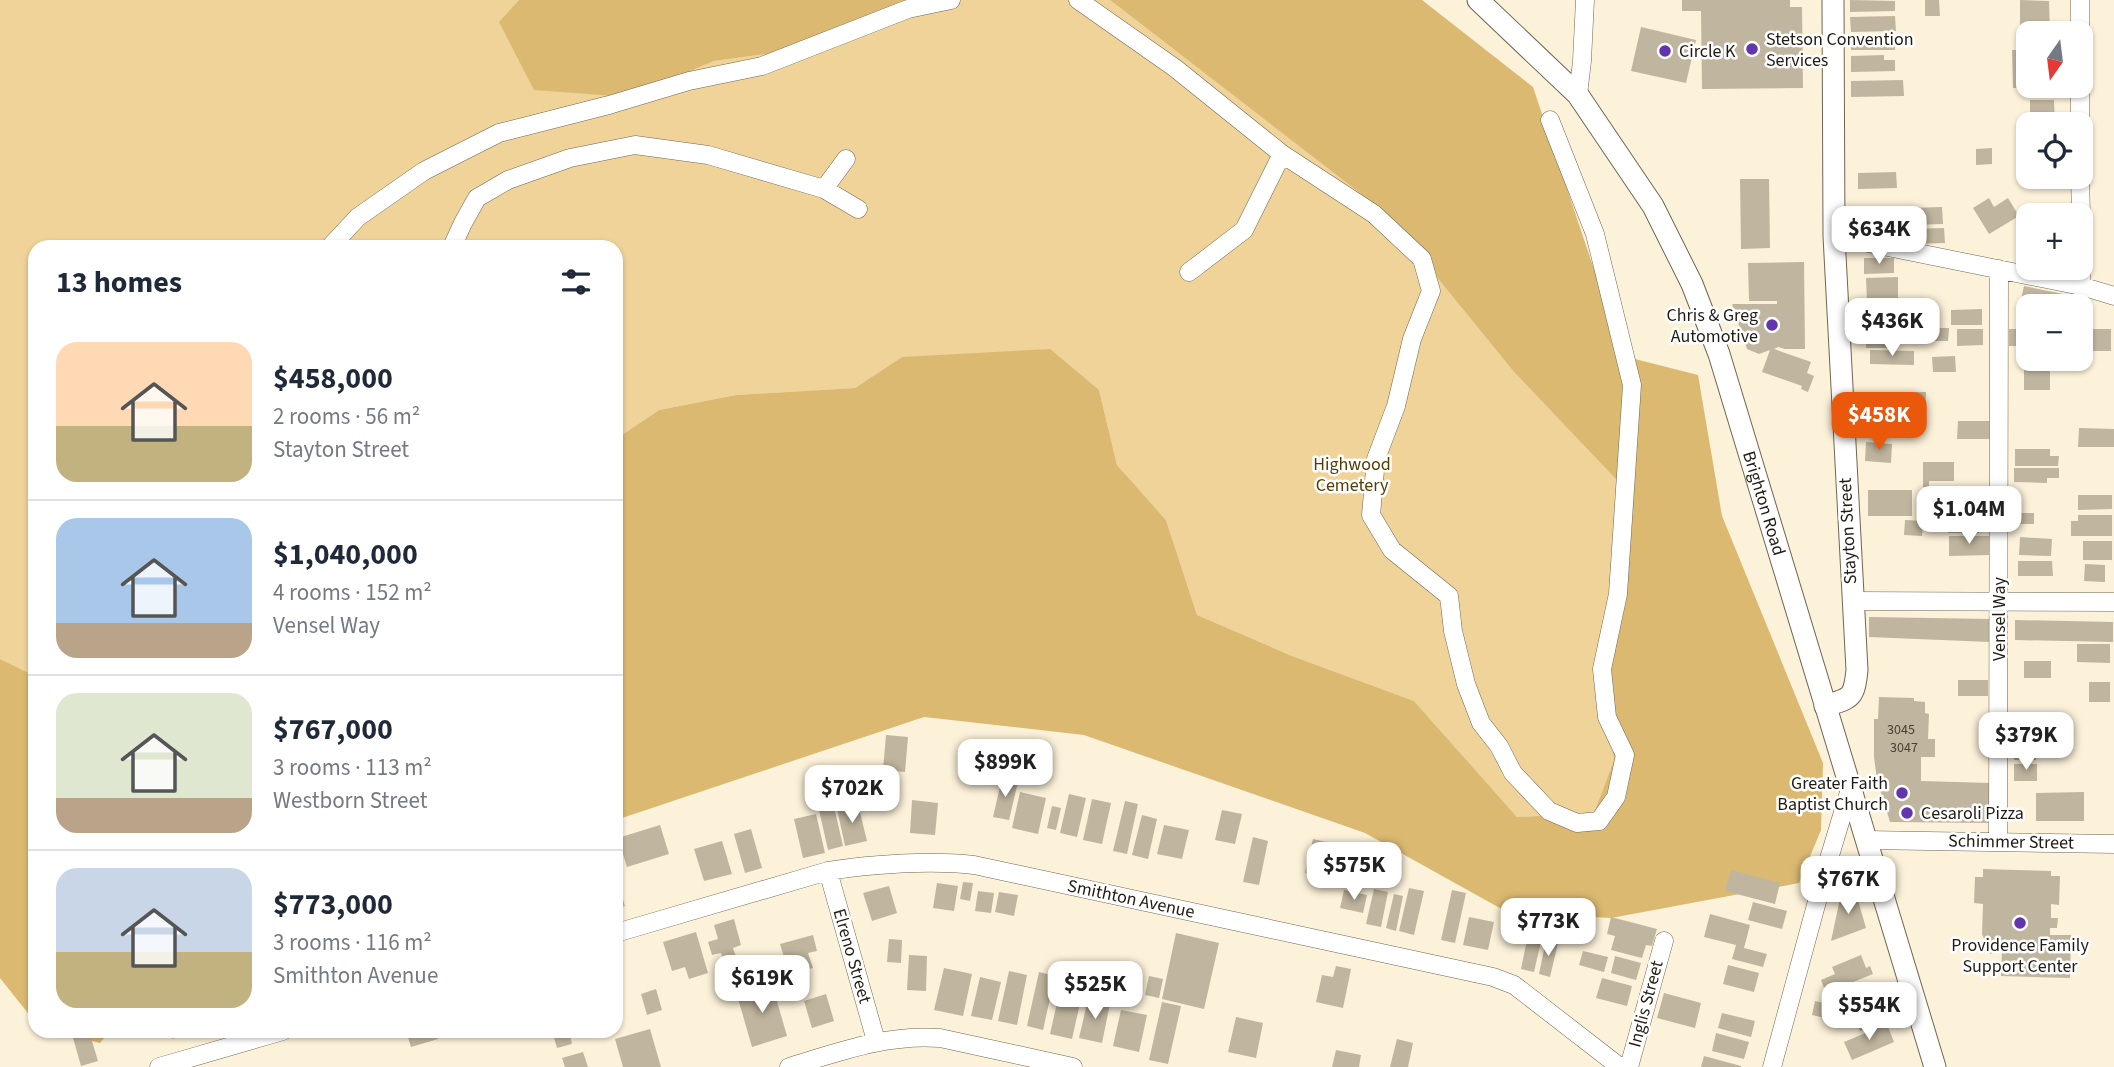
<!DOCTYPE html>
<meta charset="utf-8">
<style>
body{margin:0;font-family:"Source Sans 3",sans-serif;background:#f2f2f3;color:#1f2937;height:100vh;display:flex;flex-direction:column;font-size:26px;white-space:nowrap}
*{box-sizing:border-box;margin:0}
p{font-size:23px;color:#747a83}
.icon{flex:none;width:38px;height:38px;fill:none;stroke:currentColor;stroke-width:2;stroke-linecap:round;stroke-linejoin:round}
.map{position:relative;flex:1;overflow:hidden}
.sheet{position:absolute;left:28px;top:240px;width:595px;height:798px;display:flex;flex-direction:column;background:#fff;border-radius:21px;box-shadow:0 2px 5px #0004}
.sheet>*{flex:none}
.needle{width:46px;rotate:194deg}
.buttons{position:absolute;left:2016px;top:21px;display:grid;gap:14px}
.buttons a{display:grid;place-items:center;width:77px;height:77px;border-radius:14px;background:#fff;box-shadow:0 2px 5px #0004;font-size:35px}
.price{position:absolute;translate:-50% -60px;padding:0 16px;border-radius:14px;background:#fff;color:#222;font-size:23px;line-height:46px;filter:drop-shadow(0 2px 4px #0008)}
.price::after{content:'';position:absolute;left:50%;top:42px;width:21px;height:16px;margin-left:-10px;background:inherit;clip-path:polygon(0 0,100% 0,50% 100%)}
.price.selected{background:#ea580c;color:#fff}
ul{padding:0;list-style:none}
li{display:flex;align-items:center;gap:21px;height:175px;padding:0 28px}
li+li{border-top:2px solid #e0e1e3}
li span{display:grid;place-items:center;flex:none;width:196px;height:140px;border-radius:21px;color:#555}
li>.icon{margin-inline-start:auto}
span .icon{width:84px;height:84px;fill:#fffc;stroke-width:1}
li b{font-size:30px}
h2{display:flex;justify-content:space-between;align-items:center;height:84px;padding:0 28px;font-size:30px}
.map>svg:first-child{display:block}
</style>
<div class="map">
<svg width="2114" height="1067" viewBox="0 0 2114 1067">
<rect width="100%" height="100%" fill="#fcf1d9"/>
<path fill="#efd398" d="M0,0H519L500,22L629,97L714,61L788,51L919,0H1110L1383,211L1514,372L1631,495L1601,673L1614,760L1594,813L1517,817L1414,701L1292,656L1197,615L1166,520L1117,465L1099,390L902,357L855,388L736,395L659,410L616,439V247H35V676L0,659Z"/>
<path fill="#dbb971" d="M519,0H919L788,51L714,61L629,97L534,90L499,22Z
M1110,0H1422L1533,87L1623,356L1698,375L1722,516L1823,763L1821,830L1799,883L1611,918L1507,912L1365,833L1084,735L924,717L616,820V439L659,410L736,395L855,388L902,357L1050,349L1099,390L1117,465L1166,520L1197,615L1292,656L1414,701L1517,817L1594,813L1614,760L1601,673L1631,495L1514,372L1383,211Z
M0,659L35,676V1022L0,978Z
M54,1031H110L100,1043Z"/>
<path fill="#c0b59e" d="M1682,0H1790V7H1802L1803,88L1702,89L1701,11H1682Z
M1850,0L1895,1V11L1850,12Z
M1925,0H1939L1940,16H1925Z
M2020,0L2049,1L2050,33L2020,35Z
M1895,16L1896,31L1851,32L1850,17Z
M1641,27L1696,40L1686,83L1631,71Z
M1850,37H1883V40H1895V50H1851Z
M2012,50H2028V88H2013Z
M1884,55V60H1895V71L1851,72V56Z
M1903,80L1904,96L1851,97V81Z
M2030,100H2054L2055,124H2030Z
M1992,148V164L1976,165V149Z
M1896,172L1897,188L1858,189V173Z
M1740,179H1769L1770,248L1741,249Z
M1989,198L1994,207L2008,198L2019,216L1989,234L1973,208Z
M1942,207L1943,224L1910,225L1909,208Z
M1944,228L1945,243L1914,244L1913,229Z
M1864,258H1894V273L1864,274Z
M1804,262L1805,349H1785L1778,347L1774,349L1811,362L1807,373L1814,376L1808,392L1801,389L1802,386L1762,372L1770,350L1759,354L1747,349L1732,304H1777V301H1749L1748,263Z
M1898,277V300L1867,301L1866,278Z
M2024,286L2073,296L2071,306H2049L2021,300Z
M1865,304L1894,305V326H1865Z
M1982,309V325H1951V310Z
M1932,328H1949L1948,341H1932Z
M1957,329H1983V345L1957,346Z
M2009,329H2027V346H2009Z
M2081,329H2111V351H2081Z
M1866,334H1898V348H1866Z
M1870,350L1914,351V365L1870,364Z
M1955,356L1956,372H1933L1932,357Z
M2024,370L2050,371V390H2024Z
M1895,392H1926L1925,413H1894Z
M1958,421H1992V439H1957Z
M2079,428L2114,429V447H2078Z
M1866,442L1892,444L1891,463L1865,461Z
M2015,449H2050V456H2059L2058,466H2015Z
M1923,462H1954V481H1929V487H1923Z
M2014,468H2059V478H2047V483L2014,482Z
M1945,489L1991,490L1990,510H1945Z
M1868,490H1912V516H1868Z
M2078,495H2112V509L2078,510Z
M2015,513H2034V524H2015Z
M2078,515H2112V536H2071V521H2078Z
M1948,517H1979V533H1948Z
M1905,520L1923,521L1922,536L1904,535Z
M1949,536H1990V555L1949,556Z
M2020,537L2052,539L2051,556L2019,555Z
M2083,541H2112V560H2083Z
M2018,561H2052L2053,576H2018Z
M2085,564L2105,565V582L2084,581Z
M1869,617L1991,619L1990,642L1869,637Z
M2015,620L2113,622V642L2015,640Z
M2077,644H2110V663L2077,662Z
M2024,661H2051V678H2024Z
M1958,680H1988V696H1958Z
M2089,682H2110V702H2089Z
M1879,697L1914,698V701L1925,702V713L1929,714L1928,739H1935V757H1921V781L1990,783L1989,823L1890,822L1877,780L1874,757V719H1878Z
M2027,721H2062V739H2027Z
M886,735L908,737L905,772L883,770Z
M2014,743H2036V760H2014Z
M2014,764H2037V781H2014Z
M1002,778L1018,782L1009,820L993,817Z
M1020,792L1046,798L1038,834L1012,828Z
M2084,792V821H2036V793Z
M1069,794L1086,798L1077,837L1060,833Z
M832,798L843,846L828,850L817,801Z
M1092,799L1111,803L1102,844L1083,840Z
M912,800L938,803L935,835L910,833Z
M1125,801L1138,804L1127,854L1113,851Z
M858,804L867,841L845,846L837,809Z
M1052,806L1061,808L1056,830L1047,828Z
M1222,810L1242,814L1235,844L1215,840Z
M816,814L825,853L803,858L794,819Z
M1142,815L1157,819L1148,859L1132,855Z
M660,825L669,854L627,867L618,838Z
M1164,825L1189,830L1182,859L1157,854Z
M751,829L762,868L745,873L734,834Z
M1253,837L1268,841L1259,885L1243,882Z
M1313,839L1343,846L1336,880L1305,873Z
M722,841L732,874L704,881L694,849Z
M1983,869L2051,871V876H2060L2059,905L2051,904V918H2058L2057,928H2050V935H2071L2070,978L2001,976L2002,950L1990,954L1982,934L1983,904L1974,903L1975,877H1983Z
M1731,870L1780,883L1775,904L1725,891Z
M616,878L625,906L616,908Z
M963,882L973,883L970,901L960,899Z
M937,883L958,886L954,911L933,908Z
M889,886L897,913L872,921L863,893Z
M1409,888L1424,891L1414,935L1399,931Z
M1374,889L1388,892L1381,927L1366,924Z
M1344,890L1367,895L1363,913L1340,908Z
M1452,890L1466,893L1455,943L1441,940Z
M1855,890L1866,928L1831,941L1841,894Z
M978,891L994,893L991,913L975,911Z
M999,892L1018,895L1014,916L995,912Z
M1394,894L1403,896L1396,931L1386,928Z
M1753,902L1787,911L1782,929L1748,920Z
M1710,914L1750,925L1744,948L1767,954L1763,967L1732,959L1736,945L1704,937Z
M1469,917L1494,922L1488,950L1463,945Z
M1611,917L1657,929L1652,946L1646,945L1642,958L1611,950L1615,936L1607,934Z
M734,919L741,945L733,948L736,957L724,961L721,953L712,955L708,942L718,939L714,925Z
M1530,925L1544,928L1534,972L1521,969Z
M696,932L708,973L689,979L685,967L672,971L663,942Z
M1176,933L1219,943L1204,1009L1162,999Z
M813,935L817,951L808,953L813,968L789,974L780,944Z
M889,939L902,940L901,963L887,962Z
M1546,940L1558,943L1550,977L1539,974Z
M1583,951L1608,957L1604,972L1579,965Z
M909,955L927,956L926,991L907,990Z
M1861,955L1866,968L1870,966L1873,974L1826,993L1821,980L1835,974L1832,967Z
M1615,956L1641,963L1636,980L1611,973Z
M1728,965L1759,973L1754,992L1723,984Z
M1336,966L1351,969L1343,1008L1316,1002L1322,975L1333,977Z
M944,968L972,974L963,1016L934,1010Z
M1009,971L1027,975L1017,1025L998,1021Z
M1039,972L1055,976L1043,1030L1027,1026Z
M1149,976L1163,979L1159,998L1145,995Z
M980,977L1001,982L992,1020L971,1016Z
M1602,978L1632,986L1627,1006L1596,998Z
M772,984L787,1036L752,1047L737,995Z
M656,989L662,1010L647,1015L641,994Z
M1664,993L1701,1003L1695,1028L1657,1018Z
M826,994L834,1021L812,1028L804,1001Z
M1059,994L1081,999L1072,1039L1050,1034Z
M1885,995L1892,1018L1860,1031L1850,1007Z
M1088,999L1110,1004L1102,1043L1079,1038Z
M1815,1001L1833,1005L1829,1019L1812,1015Z
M1162,1002L1181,1006L1168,1064L1149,1060Z
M1121,1010L1147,1015L1139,1052L1113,1046Z
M1722,1013L1755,1021L1751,1037L1718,1028Z
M1236,1017L1263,1023L1256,1058L1228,1052Z
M1887,1024L1894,1042L1852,1060L1844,1042Z
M650,1029L661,1067H623L615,1039Z
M71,1031H89L98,1061L81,1066Z
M169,1031H183L185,1035L172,1039Z
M406,1031H435L438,1039L411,1047Z
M552,1031H569L572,1044L557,1048Z
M1716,1033L1749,1042L1744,1059L1712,1051Z
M1397,1039L1413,1043L1408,1067H1390Z
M1336,1050L1361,1055L1359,1067H1332Z
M583,1052L588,1067H565L562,1058Z
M1704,1056L1741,1066V1067H1701Z"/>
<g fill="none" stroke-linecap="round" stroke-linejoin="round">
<defs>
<path id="minor" d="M1078,0L1175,68L1282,154L1244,230L1189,272
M2080,0V33
M2080,86V124
M1578,95L1582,61L1585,0
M1282,154L1374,214L1422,259L1431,291L1412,339L1396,406L1376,459L1371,515L1392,550L1449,596L1453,631L1466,684L1481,723L1499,746L1513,773L1549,811L1577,823L1599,821L1616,797L1625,755L1607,717L1602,669L1618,594L1632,385L1595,234L1550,120
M2080,177L2081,215
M824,189L846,159
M1834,236L2081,286L2114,296
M2081,238V286
M330,247L358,217L424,171L499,133L609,105L689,81L762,66L908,9L951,0
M452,247L463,223L477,198L508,180L570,158L635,145L708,155L824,189L858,209
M1852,601L2114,602
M1866,840L2114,844
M1998,842L1999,269
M828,871L876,1041
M616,933L828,871C872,864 931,860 974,865L1493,977L1514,985L1620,1067
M159,1067L283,1031
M789,1067C839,1052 887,1034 940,1038L1073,1067
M1629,1067L1664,941
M1772,1067L1825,872L1850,789"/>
<g id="tertiary">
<path id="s1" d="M1478,0L1578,95L1653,206L1692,284L1719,354L1935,1067"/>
<path d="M1825,706C1851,698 1854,699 1857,670L1834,236L1833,0"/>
</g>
</defs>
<use href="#minor" stroke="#706652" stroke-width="19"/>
<use href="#tertiary" stroke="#706652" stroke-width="23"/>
<use href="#minor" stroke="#fff" stroke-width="18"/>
<use href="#tertiary" stroke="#fff" stroke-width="21"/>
</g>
<g fill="#6235ad" stroke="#fff" stroke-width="2.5">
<circle cx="1752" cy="49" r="7"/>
<circle cx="1665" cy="51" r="7"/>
<circle cx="1772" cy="325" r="7"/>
<circle cx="1902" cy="793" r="7"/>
<circle cx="1907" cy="813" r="7"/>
<circle cx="2020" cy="923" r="7"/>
</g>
<g text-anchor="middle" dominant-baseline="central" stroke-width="5" stroke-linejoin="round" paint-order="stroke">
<g font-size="14" fill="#484236">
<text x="1901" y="730">3045</text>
<text x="1904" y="748">3047</text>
</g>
<g font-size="18" fill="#201c13" stroke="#fff" text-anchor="start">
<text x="1766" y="39">Stetson Convention<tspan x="1766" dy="21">Services</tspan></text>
<text x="1679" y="51">Circle K</text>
<text x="1758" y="315" text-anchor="end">Chris &amp; Greg<tspan x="1758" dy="21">Automotive</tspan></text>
<text x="1888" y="783" text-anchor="end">Greater Faith<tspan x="1888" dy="21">Baptist Church</tspan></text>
<text x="1921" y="813">Cesaroli Pizza</text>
<text x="2020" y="945" text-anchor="middle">Providence Family<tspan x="2020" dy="21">Support Center</tspan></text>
</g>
<g font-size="18" fill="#533d00" stroke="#fff">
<text x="1352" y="464">Highwood<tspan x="1352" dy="21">Cemetery</tspan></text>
</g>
<g font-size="18" fill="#201c13" stroke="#fff">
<text stroke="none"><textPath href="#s1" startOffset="590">Brighton Road</textPath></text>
<text transform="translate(1848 531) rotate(-93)">Stayton Street</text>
<text transform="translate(1999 619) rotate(-90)">Vensel Way</text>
<text transform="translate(2011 842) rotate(1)">Schimmer Street</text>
<text transform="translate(1131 899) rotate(12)">Smithton Avenue</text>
<text transform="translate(852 956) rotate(74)">Elreno Street</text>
<text transform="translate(1646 1004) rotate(-75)">Inglis Street</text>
</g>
</g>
</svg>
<div class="buttons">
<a><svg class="needle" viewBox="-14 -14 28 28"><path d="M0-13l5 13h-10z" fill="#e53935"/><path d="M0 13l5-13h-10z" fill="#747a83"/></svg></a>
<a><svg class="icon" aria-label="locate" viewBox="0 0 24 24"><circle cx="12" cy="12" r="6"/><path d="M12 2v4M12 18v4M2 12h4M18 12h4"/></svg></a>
<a>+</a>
<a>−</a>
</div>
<b class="price" style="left:1879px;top:266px">$634K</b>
<b class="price" style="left:1892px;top:358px">$436K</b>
<b class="price selected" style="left:1879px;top:452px">$458K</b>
<b class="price" style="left:1969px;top:546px">$1.04M</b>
<b class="price" style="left:2026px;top:772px">$379K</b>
<b class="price" style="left:1005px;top:799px">$899K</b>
<b class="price" style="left:852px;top:825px">$702K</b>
<b class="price" style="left:1354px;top:902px">$575K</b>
<b class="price" style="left:1848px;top:916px">$767K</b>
<b class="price" style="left:1548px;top:958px">$773K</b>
<b class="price" style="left:762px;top:1015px">$619K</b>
<b class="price" style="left:1095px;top:1021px">$525K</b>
<b class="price" style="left:1869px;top:1042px">$554K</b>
<section class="sheet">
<h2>13 homes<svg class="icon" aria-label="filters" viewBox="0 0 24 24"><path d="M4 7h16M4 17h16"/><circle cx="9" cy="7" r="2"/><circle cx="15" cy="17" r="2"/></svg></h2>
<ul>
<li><span style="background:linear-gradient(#ffd9b3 60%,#c2b280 0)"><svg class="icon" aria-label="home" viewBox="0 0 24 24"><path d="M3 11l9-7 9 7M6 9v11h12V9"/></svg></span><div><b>$458,000</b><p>2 rooms · 56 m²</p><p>Stayton Street</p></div></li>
<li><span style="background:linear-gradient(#a9c7e8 75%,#b9a48a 0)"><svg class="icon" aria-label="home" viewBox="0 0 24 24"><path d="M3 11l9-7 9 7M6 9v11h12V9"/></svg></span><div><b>$1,040,000</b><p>4 rooms · 152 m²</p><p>Vensel Way</p></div></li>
<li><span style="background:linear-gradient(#dfe7d0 75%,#b9a48a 0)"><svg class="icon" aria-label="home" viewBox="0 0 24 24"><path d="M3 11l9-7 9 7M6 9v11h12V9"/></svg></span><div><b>$767,000</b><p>3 rooms · 113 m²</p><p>Westborn Street</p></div></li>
<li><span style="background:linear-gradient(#c9d6e8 60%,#c2b280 0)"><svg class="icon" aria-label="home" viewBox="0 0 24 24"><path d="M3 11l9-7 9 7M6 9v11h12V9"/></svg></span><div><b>$773,000</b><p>3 rooms · 116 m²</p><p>Smithton Avenue</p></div></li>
</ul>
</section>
</div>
